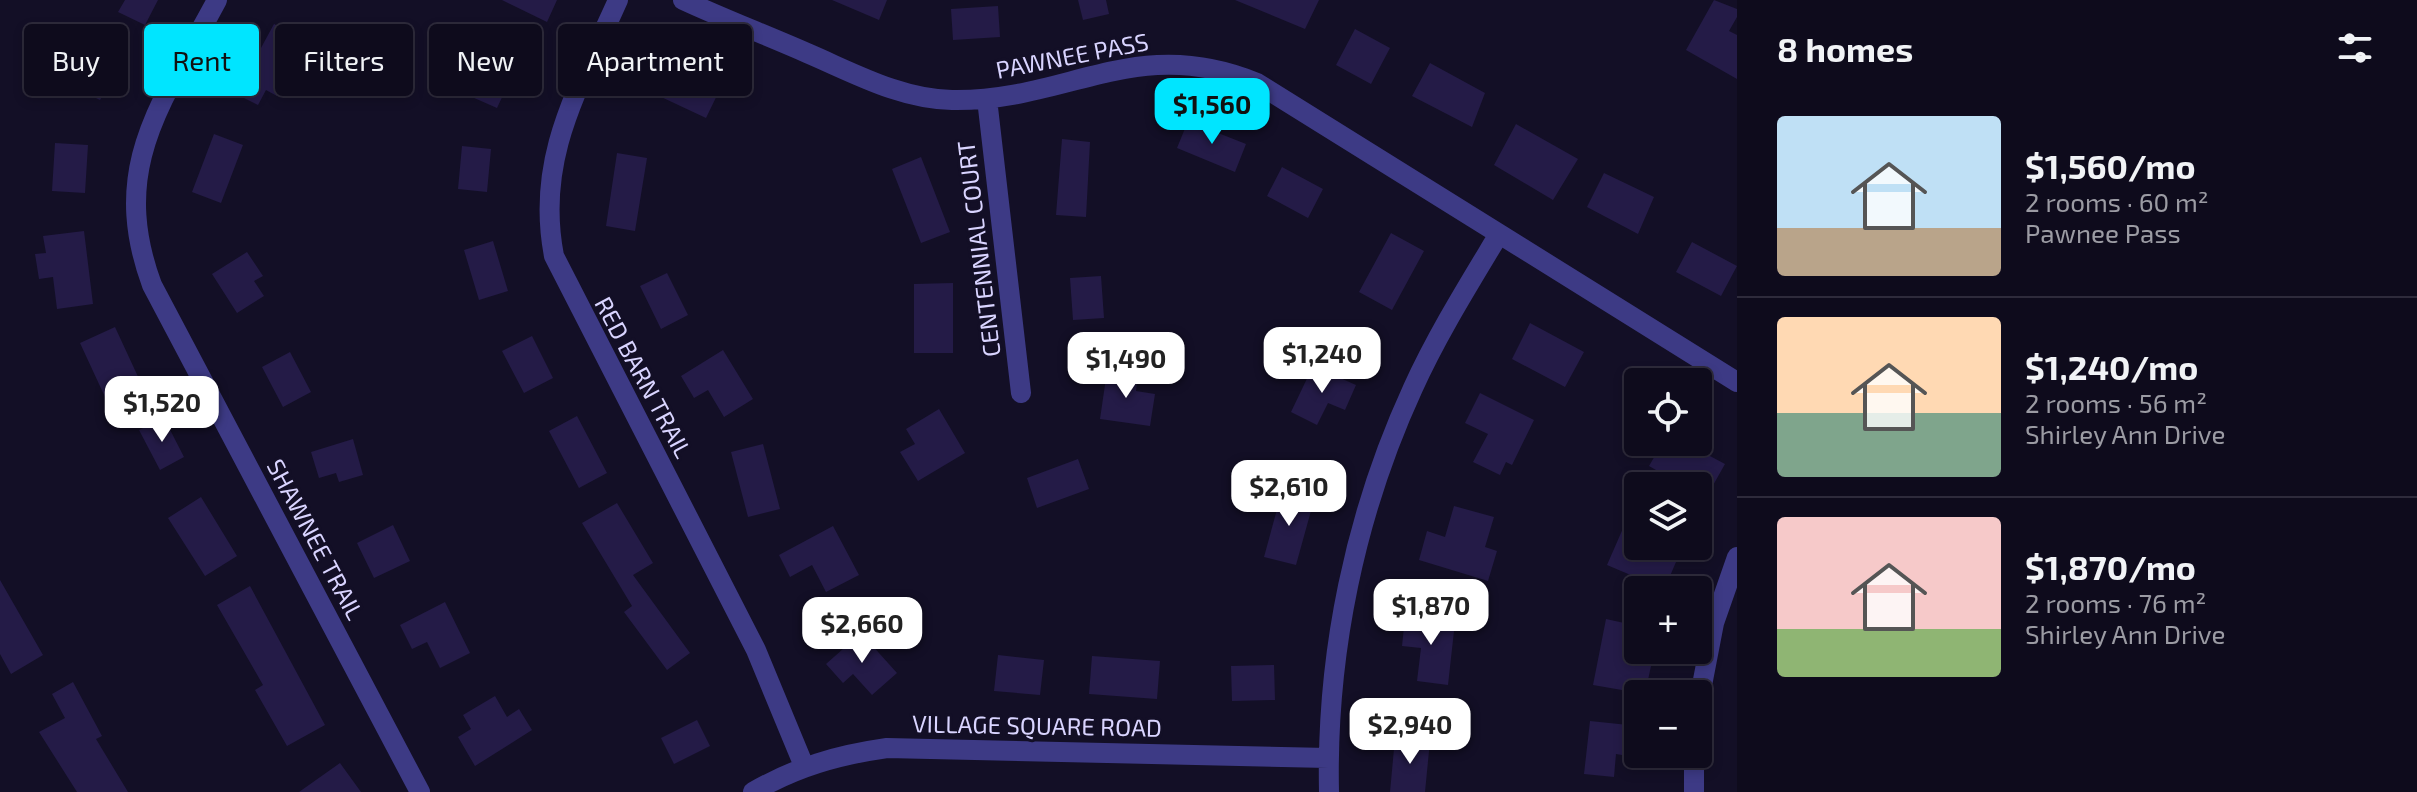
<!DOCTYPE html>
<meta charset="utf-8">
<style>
body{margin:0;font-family:"Exo 2",sans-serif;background:#171425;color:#f1f3f6;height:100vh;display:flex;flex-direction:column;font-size:30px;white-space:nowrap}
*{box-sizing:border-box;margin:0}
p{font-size:26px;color:#9b9ba3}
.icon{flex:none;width:44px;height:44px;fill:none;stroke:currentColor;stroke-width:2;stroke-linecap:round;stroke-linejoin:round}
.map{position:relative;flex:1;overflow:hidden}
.details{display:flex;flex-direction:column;background:#0e0b1c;width:680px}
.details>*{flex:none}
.hud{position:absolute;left:24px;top:24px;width:760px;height:72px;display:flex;gap:16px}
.tools{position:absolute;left:1624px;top:368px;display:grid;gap:16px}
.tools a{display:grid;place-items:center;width:88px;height:88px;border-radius:8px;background:#0e0b1c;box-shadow:0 4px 12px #0003,0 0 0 2px #2e2b3b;font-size:40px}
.price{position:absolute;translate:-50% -68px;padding:0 18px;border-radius:16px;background:#fff;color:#222;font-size:26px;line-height:52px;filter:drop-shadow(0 2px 4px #0008)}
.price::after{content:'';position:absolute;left:50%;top:48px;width:24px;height:18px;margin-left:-12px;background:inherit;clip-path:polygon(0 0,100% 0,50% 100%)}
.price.current{background:#00e5ff;color:#111}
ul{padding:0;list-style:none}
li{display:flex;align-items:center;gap:24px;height:200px;padding:0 40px}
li+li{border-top:2px solid #2e2b3b}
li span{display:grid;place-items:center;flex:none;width:224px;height:160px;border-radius:8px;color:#555}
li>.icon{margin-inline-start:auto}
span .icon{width:96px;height:96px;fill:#fffc;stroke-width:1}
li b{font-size:34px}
h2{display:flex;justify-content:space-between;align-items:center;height:96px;padding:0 40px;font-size:34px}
.pill{padding:0 28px;border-radius:8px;background:#0e0b1c;box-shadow:0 4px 12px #0003,0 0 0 2px #2e2b3b;font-size:28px;line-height:72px}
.pill.current{background:#00e5ff;color:#111}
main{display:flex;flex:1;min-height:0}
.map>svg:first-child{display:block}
</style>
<main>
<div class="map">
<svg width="1737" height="792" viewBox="0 0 1737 792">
<rect width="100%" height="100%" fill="#130f26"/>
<path fill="#241b47" d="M125,0H158L145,25L118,12Z
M502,0H557L547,22Z
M832,0H887L879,20Z
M1078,0H1106L1109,14L1083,20Z
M1235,0H1319L1305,29Z
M1714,0L1737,9V17L1729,31L1737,35V79L1686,50Z
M998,6L1000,37L953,40L951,9Z
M274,24L306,41L277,96L266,90L258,105L236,94Z
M1355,29L1390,48L1371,84L1336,65Z
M482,31L536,54L524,81L512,76L497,108L456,90Z
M93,43L122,58L100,100L70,85Z
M659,52L723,83L706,118L642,88Z
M1430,63L1485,93L1472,127L1412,96Z
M1188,121L1246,144L1235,172L1177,148Z
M1516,124L1578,159L1553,200L1494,165Z
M214,134L243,145L221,203L192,192Z
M1062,139L1090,142L1086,217L1056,215Z
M55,143L88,145L85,193L52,191Z
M462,146L491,149L487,192L458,189Z
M617,153L647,158L635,231L606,226Z
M921,157L950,232L921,243L892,169Z
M1282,167L1323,189L1308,218L1267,196Z
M1604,173L1654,197L1638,234L1587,207Z
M84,231L93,304L57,309L53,277L39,279L35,254L46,253L43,236Z
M1391,233L1424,251L1392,310L1359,292Z
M493,241L508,291L479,300L464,250Z
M1692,242L1737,266L1721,296L1676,272Z
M247,252L263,276L254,281L264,296L237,313L212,274Z
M667,273L688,315L661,329L640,286Z
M1101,276L1104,318L1073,320L1070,278Z
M953,283V353H914V284Z
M1530,323L1584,352L1565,387L1512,359Z
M115,327L140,381L105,397L80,343Z
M532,336L553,378L524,393L502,351Z
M723,350L753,399L724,417L708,390L694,398L681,376Z
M290,352L311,392L283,407L262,367Z
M1313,366L1356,385L1345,410L1328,403L1317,425L1291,412Z
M1107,371L1138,375L1136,391L1155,394L1150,426L1100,419Z
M1480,393L1534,420L1512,465L1506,462L1500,475L1473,462L1488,434L1465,423Z
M939,409L965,453L918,481L900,452L915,444L906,429Z
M577,416L607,473L579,488L549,431Z
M164,418L184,457L160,470L139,430Z
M353,439L363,475L339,482L336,473L319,478L311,452Z
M1663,442H1696L1693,447L1725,464L1698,512V486H1684L1649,466Z
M763,444L780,509L748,517L731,452Z
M1078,459L1089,489L1037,508L1027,478Z
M1282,491L1314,500L1296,565L1264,557Z
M1638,494V546H1660L1679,555L1664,590L1636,586L1640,579L1607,565Z
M201,497L237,556L205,576L168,518Z
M617,503L653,563L633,575L690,653L667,670L624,612L632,606L582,523Z
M1454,506L1494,517L1485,547L1497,551L1488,581L1419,560L1427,531L1445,537Z
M393,525L410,561L374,578L357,543Z
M833,526L859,575L826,592L812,565L790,577L779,555Z
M0,580L43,655L11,674L0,654Z
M250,586L325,725L287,746L255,690L263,685L217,605Z
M445,602L470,653L440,668L427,642L412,649L400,625Z
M1405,617L1455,622L1448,685L1417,681L1421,648L1402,646Z
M1606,619L1638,626L1631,662L1651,666L1645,694L1593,685Z
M861,633L897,673L872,695L853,674L843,683L826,664Z
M998,655L1044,660L1040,695L994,691Z
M1092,656L1160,661L1157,699L1089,694Z
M1274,665L1275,700L1232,701L1231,666Z
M73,682L102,736L96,739L128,792H77L39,732L65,718L52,694Z
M495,696L507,717L519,709L532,730L475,766L458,737L471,729L463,715Z
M697,720L710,746L674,764L661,738Z
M1590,721L1638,726L1634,757L1616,754L1614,777L1584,774Z
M1395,738L1430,741L1425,792H1390Z
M340,763L361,792H299Z"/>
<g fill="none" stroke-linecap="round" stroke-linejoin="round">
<path stroke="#3d3a85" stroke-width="20" d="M217,0C163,102 108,166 152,285L420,792
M618,0C579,88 535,157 554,256L756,650L804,766
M683,0C724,19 766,35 807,53C854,73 900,99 952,100C1067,102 1136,33 1257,83L1737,382
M987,99L1021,393
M1698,706L1714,623L1737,557
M753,792C796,767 838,755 887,748L1328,758
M1329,792C1326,654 1355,514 1413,388C1437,335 1469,284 1499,234
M1694,792V754"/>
</g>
<g text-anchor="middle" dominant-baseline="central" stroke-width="6" stroke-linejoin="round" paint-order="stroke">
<g font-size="24" fill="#d9d4ff" stroke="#130f26">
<text transform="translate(1072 55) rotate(-11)">PAWNEE PASS</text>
<text transform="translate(978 249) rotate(-97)">CENTENNIAL COURT</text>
<text transform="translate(644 377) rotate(62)">RED BARN TRAIL</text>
<text transform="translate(316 539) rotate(62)">SHAWNEE TRAIL</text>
<text transform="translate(1037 725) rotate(1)">VILLAGE SQUARE ROAD</text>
</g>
</g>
</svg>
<div class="tools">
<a><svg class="icon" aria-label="locate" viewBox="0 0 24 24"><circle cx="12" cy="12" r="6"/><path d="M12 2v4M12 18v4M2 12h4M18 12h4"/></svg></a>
<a><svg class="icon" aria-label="layers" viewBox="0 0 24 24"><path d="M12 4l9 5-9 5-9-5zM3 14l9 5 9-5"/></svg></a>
<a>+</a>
<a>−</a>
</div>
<b class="price current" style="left:1212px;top:146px">$1,560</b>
<b class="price" style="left:1322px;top:395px">$1,240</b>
<b class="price" style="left:1126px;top:400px">$1,490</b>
<b class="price" style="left:162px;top:444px">$1,520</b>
<b class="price" style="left:1289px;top:528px">$2,610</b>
<b class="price" style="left:1431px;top:647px">$1,870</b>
<b class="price" style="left:862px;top:665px">$2,660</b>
<b class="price" style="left:1410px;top:766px">$2,940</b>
<div class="hud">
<a class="pill">Buy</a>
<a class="pill current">Rent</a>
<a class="pill">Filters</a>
<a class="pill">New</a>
<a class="pill">Apartment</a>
</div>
</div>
<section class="details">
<h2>8 homes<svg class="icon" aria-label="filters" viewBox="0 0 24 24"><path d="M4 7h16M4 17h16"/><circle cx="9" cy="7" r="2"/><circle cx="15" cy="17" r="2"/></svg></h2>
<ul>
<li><span style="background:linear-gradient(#bfe0f5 70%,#b9a48a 0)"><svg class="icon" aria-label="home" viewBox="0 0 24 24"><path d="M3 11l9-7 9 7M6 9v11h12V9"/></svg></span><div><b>$1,560/mo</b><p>2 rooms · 60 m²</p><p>Pawnee Pass</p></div></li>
<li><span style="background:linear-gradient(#ffd9b3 60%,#7fa58c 0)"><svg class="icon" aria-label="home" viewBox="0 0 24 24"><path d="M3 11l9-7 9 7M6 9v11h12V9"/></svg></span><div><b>$1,240/mo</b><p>2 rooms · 56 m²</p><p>Shirley Ann Drive</p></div></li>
<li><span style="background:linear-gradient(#f6c9c9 70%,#8fb573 0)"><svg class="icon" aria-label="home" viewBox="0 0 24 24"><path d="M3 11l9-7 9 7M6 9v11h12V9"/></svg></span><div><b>$1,870/mo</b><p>2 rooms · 76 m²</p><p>Shirley Ann Drive</p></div></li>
</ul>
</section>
</main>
